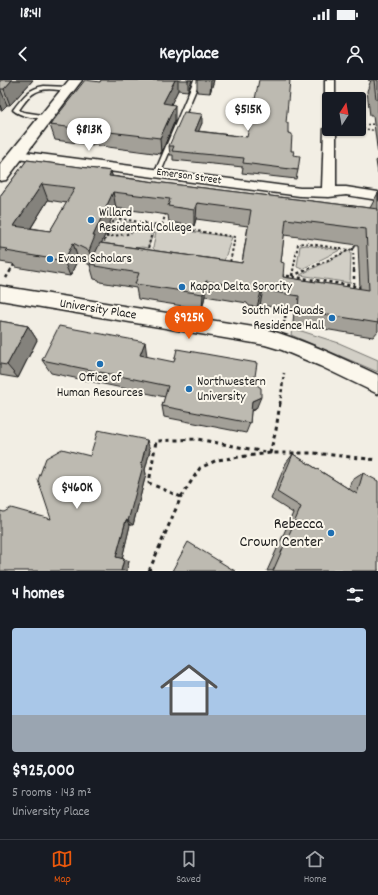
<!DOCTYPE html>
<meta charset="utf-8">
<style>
body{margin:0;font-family:Dekko,sans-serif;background:#242831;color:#f1f3f6;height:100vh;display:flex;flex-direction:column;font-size:15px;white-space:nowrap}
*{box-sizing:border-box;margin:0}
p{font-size:13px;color:#9ea1a6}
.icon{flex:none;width:22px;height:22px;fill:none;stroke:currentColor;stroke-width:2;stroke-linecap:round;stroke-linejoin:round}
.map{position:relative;height:491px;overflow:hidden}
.panel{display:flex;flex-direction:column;background:#171b24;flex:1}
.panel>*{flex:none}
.needle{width:26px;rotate:11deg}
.controls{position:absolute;left:322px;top:12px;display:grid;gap:8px}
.controls a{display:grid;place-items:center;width:44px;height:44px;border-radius:4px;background:#171b24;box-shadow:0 1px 3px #0004;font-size:20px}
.price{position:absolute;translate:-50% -34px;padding:0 9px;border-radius:14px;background:#fff;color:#222;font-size:13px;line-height:26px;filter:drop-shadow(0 1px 2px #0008)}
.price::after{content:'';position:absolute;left:50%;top:24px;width:12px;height:9px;margin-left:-6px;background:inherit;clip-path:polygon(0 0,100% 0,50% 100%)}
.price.active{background:#ea580c;color:#fff}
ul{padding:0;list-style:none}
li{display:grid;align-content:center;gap:8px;height:212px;padding:0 12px}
li span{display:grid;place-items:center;height:124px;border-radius:4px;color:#555}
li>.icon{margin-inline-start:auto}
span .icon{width:72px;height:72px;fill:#fffc;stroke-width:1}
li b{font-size:17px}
h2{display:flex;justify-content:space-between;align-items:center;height:48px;padding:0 12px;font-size:17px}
.status{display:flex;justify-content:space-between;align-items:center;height:28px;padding:0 20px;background:#171b24;direction:ltr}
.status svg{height:11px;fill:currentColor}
header{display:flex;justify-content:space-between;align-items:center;height:52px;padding:0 12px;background:#171b24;font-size:18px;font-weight:700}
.tabs{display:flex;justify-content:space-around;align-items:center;height:56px;border-top:1px solid #363941;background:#171b24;font-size:11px;color:#9ea1a6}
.tabs a{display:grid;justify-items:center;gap:2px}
.tabs .active{color:#ea580c}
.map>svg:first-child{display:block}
</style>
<div class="status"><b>18:41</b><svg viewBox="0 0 49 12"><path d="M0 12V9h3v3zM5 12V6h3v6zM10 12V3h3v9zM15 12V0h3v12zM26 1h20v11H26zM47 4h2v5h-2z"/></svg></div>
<header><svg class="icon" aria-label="back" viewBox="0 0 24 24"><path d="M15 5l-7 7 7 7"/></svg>Keyplace<svg class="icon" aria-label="person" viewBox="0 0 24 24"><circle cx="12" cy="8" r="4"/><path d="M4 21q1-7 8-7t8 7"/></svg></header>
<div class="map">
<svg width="378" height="491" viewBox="0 0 378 491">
<rect width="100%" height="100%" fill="#f2eee4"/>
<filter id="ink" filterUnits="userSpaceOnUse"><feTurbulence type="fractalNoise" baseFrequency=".025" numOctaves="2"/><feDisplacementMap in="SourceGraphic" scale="8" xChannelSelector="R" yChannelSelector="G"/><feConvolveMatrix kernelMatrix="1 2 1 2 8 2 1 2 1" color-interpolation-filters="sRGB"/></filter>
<g filter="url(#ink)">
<path fill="#d2cfc6" stroke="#777671" d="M114,140L156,146L148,168L142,167L119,170L98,168Z
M157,147L232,157L224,181L158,174L153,168Z
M306,165L340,170L302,189L297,187L300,166Z
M348,171L351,172L350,203L300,195Z
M292,248L339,263L378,280V292L291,255Z"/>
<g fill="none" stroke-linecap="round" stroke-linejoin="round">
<defs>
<path id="service" d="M194,0H200L161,92L158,94L156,93L155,92Z
M44,6L69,7L72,9C68,11 64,10 59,10C38,7 31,12 19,30L23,32L49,36V38C39,39 21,37 13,30C22,18 29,8 44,6Z"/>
<path id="minor" d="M325,0H335V19H329V22L325,19Z
M326,46H329V49H336V107H346L378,112V120L346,115L329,117L300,116L17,79L13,78L11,75L13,72L17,71L300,108H322L324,49Z
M0,206L265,249C305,260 341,278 378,295V314L320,286L282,270L265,265L0,220Z"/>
<path id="tertiary" d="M69,0H82L6,100L0,101V85Z"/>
</defs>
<use href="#service" stroke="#1c1c1c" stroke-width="3"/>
<use href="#minor" stroke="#1c1c1c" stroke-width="3"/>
<use href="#tertiary" stroke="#1c1c1c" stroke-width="3"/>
<path stroke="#1c1c1c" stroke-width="1.5" stroke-dasharray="2 2" stroke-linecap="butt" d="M368,0L378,1
M359,45L378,44
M359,48L378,51"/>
<path stroke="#1c1c1c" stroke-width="2" stroke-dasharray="2.5 2.5" stroke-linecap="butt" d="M162,145L166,133
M106,157L127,154L151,144
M102,166L115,138L235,157L230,183
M353,168L354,191
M147,173L154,144
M10,191L15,183
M293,191L298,164L304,163L349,170
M304,191L354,168L356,164"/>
<path stroke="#1c1c1c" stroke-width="2.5" stroke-dasharray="3 3" stroke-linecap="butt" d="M354,190V206
M281,195L362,207
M292,196L306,190
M292,196L293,190
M6,198L11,190
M284,244L287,227
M280,324L284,293"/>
<path stroke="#1c1c1c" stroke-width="3" stroke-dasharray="4 4" stroke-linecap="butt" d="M181,417L149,403L156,361L197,359L270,373L276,350L280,323
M149,491L181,417L200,388L217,380L270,373H314L378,380"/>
<use href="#service" fill="#fbf7ec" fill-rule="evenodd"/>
<use href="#minor" fill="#fbf7ec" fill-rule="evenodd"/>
<use href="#tertiary" fill="#fbf7ec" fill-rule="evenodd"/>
</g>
<path fill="#a3a098" stroke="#1c1c1c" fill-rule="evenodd" d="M0,0H33L10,25H7L2,30H0Z
M101,0H192L188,11L178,10L171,24L175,40L161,74L55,60L50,45L100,2Z
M197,0H214L210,13L197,12Z
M371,0H378V75L373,36H370L367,11Z
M202,43L198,51L247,57L286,43L288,53L291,71L298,90L296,99L242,93L243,87L173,80V75H170L169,66Z
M378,78V93L376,81Z
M27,80L111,91L112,96L163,103L370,128L378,113V251L373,257L293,244L294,230L260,225L257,227L249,226L247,223L205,216L202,229L138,219L136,208L100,202L99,200L94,199L90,185L78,179L70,196L15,187L13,184L0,182V116ZM48,120L67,123L50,151L31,148ZM116,128L168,135L169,142L194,146L196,139L248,146L242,183L101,163ZM284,155L358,165L360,209L283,197L281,182Z
M0,241L28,246L37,260L18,298L0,295Z
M147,276V277L254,303L256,329L251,331L250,343L246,353L164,337L162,326L165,317L51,293L42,280Z
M150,370L145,390L146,394L133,445H130L122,478L129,481L127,491L51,439L90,376Z
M293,374L349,409L351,401L363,393L378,491H267L293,433L271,419L286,383Z"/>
<path fill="#84827c" stroke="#1c1c1c" d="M12,0H33L10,25L4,9Z
M175,0H178V10L164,39L163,23Z
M188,0H192L188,11Z
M211,0H214L210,13Z
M0,8L7,25L2,30L0,25Z
M175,25V40L161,74L160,58Z
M202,34V43L195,60V51Z
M111,91L115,108L109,96Z
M42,104L48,120L22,162L14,146Z
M113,112L116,128L93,184L89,171L93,156Z
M197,123L196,139L194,146V130Z
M73,163L78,179L70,196L64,181Z
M206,201L205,216L202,229L203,214Z
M263,210L260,225L257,227L261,212Z
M28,246L37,260L18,298L7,285Z
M145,262L147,276L143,289L140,275Z
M261,317L256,329L248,332L252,321Z
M147,360L150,370L145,390L146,394L133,445L128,441L141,385Z
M126,440L130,445L122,479L116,477Z
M124,479L129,481L127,491H121Z"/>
<path fill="#bdbab1" stroke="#1c1c1c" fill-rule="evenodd" d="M0,0H12L4,9H0Z
M85,0L100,2L101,0H175L163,23L175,25L160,58L50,45Z
M259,0H290L286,43H288V53L292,54L291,71H294L293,75L300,76L298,90L243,83L244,78L172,71L174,66H169L184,32L202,34L195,51L247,57Z
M374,0H378V19H376Z
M27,80L111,91L109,96L163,103L378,129V243L298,230L299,216L263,210L261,212L252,211L250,208L206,201L203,214L135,204L139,193L95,186L96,185L90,184L100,163L242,183L251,130L197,123L194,130L168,126L170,119L113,112L93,156H95L89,171L73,163L64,181L6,171L8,169L0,168V116ZM42,104L75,108L50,151L14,146ZM286,139L366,149L369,210L283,197L284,183L281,182Z
M0,241L28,246L7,285L0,284Z
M59,246L145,262L140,275L174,282L177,269L257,283L254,303L261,308V317L252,321L250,343L162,326L168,306L42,280Z
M98,350L147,360L141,385L143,386L128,441L126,440L116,477L124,479L121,491H0V431L4,432L11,428L51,439L38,400L46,378L62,369L90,376Z
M293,374L357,414L363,393L378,401V491H273L301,427L277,412Z
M188,462L235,491H172Z"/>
</g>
<g fill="#1f6fb2" stroke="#fbf7ec" stroke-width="1.5">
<circle cx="91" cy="140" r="4"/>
<circle cx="50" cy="179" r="4"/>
<circle cx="182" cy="207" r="4"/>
<circle cx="332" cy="238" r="4"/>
<circle cx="100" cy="284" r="4"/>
<circle cx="189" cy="309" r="4"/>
<circle cx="331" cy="453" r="4"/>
</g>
<g text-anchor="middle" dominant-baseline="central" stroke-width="4" stroke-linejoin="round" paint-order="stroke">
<g font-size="11" fill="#1c1c1c" stroke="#fbf7ec">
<text transform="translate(189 97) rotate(8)">Emerson Street</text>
</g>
<g font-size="13" fill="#1c1c1c" stroke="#fbf7ec" text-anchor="start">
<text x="99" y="133">Willard<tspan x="99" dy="15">Residential College</tspan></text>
<text x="58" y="179">Evans Scholars</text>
<text x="190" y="207">Kappa Delta Sorority</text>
<text x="324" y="231" text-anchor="end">South Mid-Quads<tspan x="324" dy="15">Residence Hall</tspan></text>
<text x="100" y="298" text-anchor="middle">Office of<tspan x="100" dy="15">Human Resources</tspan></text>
<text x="197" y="302">Northwestern<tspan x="197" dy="15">University</tspan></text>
</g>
<g font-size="13" fill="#1c1c1c" stroke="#fbf7ec">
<text transform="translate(98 230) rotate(9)">University Place</text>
</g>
<g font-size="16" fill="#1c1c1c" stroke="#fbf7ec" text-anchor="end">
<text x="323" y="444">Rebecca<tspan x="323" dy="18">Crown Center</tspan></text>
</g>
</g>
</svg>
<div class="controls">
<a><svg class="needle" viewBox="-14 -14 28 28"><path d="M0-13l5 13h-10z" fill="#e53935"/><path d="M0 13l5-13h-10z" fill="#9ea1a6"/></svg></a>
</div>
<b class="price" style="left:248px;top:52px">$515K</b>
<b class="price" style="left:89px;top:72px">$813K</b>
<b class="price active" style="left:189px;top:260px">$925K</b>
<b class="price" style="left:77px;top:430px">$460K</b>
</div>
<section class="panel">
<h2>4 homes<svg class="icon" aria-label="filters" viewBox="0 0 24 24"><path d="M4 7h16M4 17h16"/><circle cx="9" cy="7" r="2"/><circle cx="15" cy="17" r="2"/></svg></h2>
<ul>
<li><span style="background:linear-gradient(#a9c7e8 70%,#9aa5b1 0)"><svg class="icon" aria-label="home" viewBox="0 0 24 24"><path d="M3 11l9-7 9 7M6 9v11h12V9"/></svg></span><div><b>$925,000</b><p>5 rooms · 143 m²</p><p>University Place</p></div></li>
</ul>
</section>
<nav class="tabs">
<a class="active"><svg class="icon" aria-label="map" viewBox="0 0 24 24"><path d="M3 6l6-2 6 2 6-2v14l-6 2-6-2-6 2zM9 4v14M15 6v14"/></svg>Map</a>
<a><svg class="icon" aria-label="saved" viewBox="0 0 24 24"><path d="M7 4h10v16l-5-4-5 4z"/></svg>Saved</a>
<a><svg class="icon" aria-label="home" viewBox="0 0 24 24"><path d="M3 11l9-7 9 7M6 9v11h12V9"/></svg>Home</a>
</nav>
